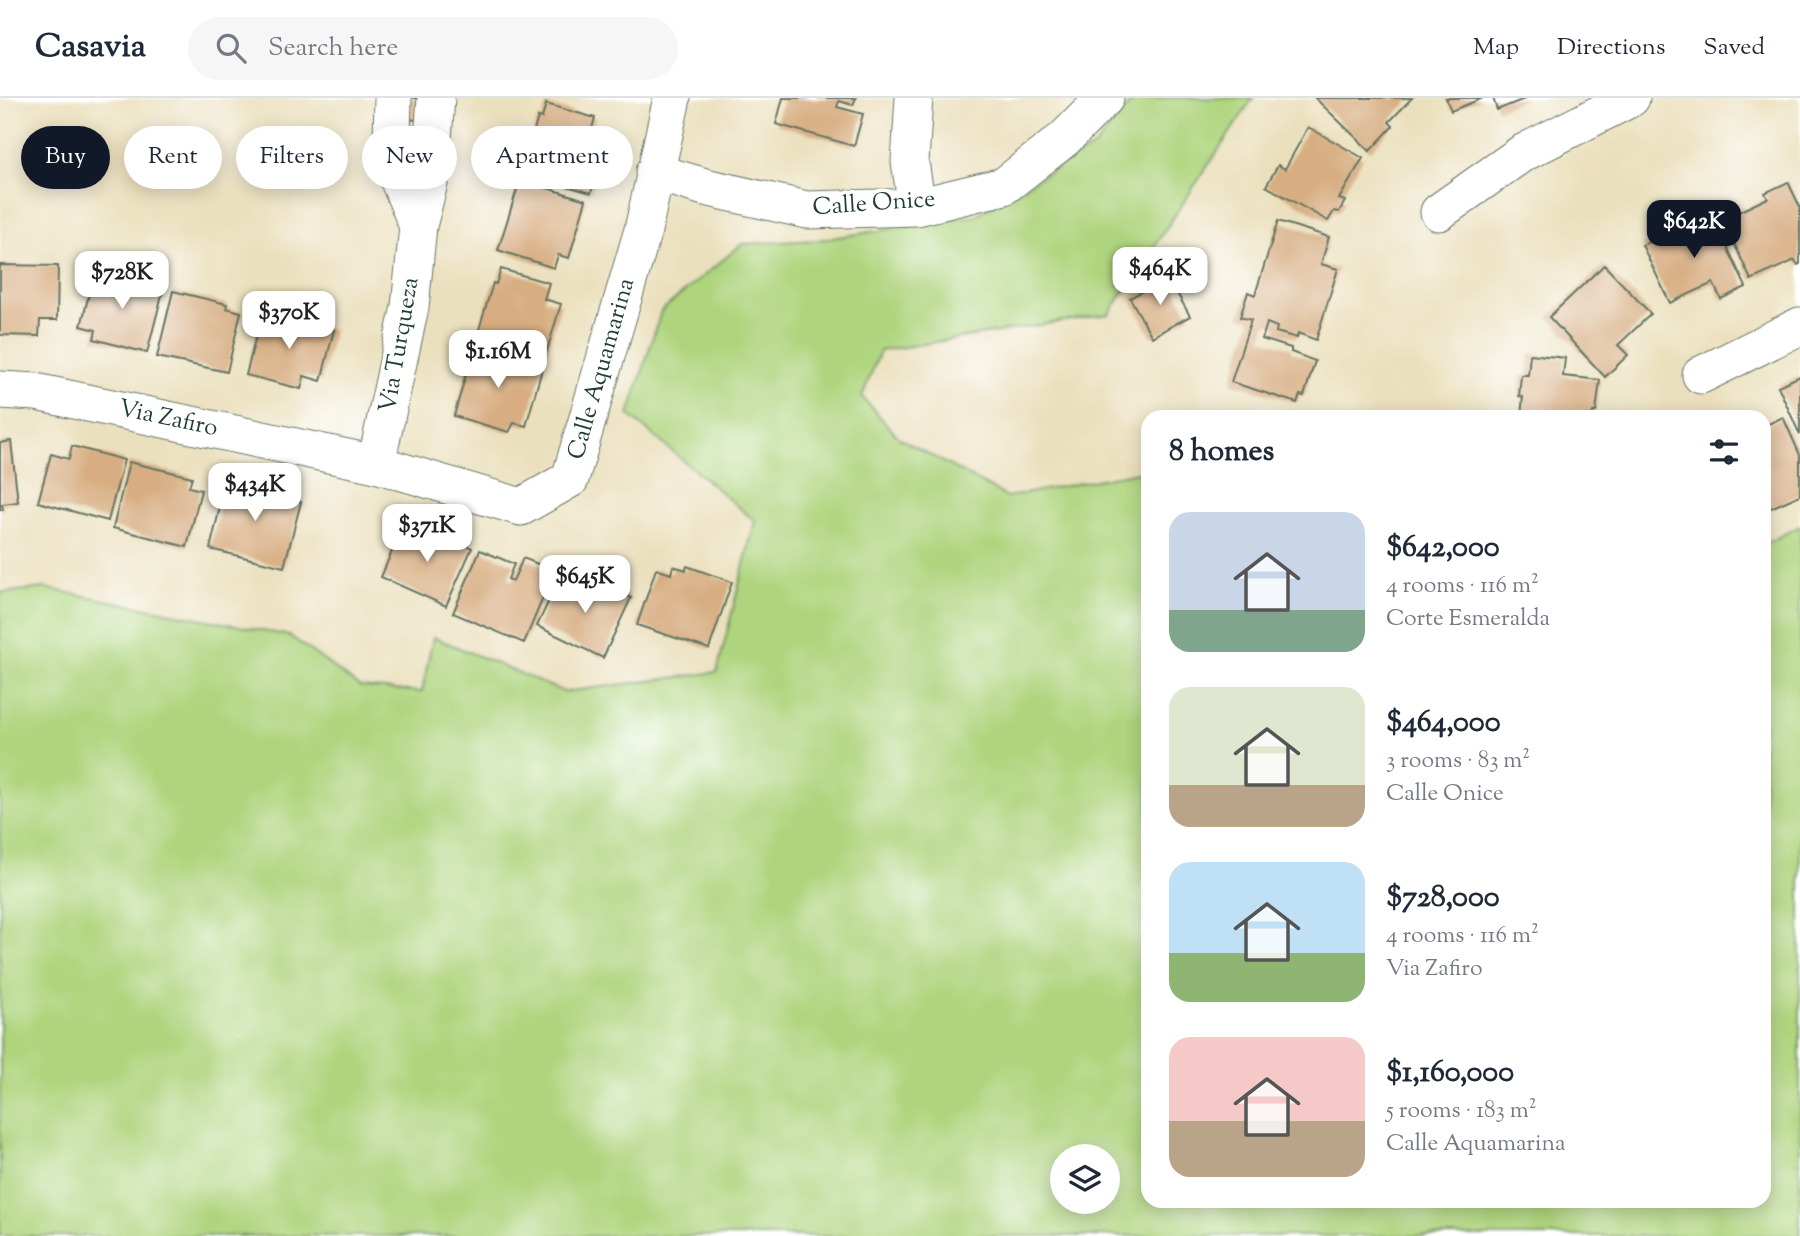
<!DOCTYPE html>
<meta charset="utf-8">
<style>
body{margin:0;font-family:"Sorts Mill Goudy",serif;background:#f6f6f7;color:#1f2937;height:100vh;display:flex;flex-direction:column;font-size:26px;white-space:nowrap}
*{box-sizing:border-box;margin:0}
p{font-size:23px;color:#747a83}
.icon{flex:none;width:38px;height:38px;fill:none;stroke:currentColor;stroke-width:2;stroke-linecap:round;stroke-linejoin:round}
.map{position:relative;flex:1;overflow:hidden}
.drawer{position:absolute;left:1141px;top:312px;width:630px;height:798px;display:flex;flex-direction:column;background:#fff;border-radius:21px;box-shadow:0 4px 18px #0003}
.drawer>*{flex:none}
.banner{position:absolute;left:21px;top:28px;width:665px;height:63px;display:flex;gap:14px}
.buttons{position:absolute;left:1050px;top:1046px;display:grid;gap:14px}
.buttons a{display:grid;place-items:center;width:70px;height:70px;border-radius:50%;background:#fff;box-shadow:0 4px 18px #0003;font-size:35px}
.price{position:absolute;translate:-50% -60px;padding:0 16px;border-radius:14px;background:#fff;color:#222;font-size:23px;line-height:46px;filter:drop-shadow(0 2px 4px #0008)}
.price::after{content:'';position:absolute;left:50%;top:42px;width:21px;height:16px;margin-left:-10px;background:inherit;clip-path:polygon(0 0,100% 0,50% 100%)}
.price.selected{background:#111827;color:#fff}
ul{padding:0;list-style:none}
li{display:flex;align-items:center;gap:21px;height:175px;padding:0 28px}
li span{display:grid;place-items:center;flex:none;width:196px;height:140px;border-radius:21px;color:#555}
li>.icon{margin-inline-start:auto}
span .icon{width:84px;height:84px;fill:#fffc;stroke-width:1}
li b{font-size:30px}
h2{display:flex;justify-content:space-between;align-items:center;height:84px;padding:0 28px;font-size:30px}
.pill{padding:0 24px;border-radius:32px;background:#fff;box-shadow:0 4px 18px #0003;font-size:24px;line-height:63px}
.pill.selected{background:#111827;color:#fff}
header{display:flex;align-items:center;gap:42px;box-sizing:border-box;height:98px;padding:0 35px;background:#fff;border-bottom:2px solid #e0e1e3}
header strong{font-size:33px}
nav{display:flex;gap:38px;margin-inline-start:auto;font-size:24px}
.search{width:490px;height:63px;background:#f6f6f7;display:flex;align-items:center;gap:18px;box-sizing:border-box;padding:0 24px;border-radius:38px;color:#747a83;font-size:26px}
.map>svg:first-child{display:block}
</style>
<header>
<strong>Casavia</strong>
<div class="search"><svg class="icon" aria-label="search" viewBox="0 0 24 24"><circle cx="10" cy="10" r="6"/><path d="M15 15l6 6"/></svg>Search here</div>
<nav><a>Map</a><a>Directions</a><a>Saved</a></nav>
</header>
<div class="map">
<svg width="1800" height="1138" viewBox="0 0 1800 1138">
<rect width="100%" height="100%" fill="#fff"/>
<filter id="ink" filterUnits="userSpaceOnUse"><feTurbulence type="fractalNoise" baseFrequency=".0143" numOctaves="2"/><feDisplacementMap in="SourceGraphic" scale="14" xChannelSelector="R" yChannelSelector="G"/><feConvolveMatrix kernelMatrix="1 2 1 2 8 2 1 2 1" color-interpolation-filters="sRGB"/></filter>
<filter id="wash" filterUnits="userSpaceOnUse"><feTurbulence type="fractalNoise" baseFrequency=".00686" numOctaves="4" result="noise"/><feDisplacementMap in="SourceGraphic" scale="28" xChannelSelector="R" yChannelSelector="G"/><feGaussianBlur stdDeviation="1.57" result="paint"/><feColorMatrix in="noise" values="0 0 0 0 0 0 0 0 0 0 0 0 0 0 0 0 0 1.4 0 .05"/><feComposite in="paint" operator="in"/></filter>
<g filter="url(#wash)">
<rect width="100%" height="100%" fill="#ebe0bd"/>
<path fill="#aed47d" stroke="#668858" stroke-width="2" fill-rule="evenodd" d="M1135,0H1253L1109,216L880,253L862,299L899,340L1007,399L1148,372V1102H1764V446L1800,428V1138H0V495L44,490L290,538L360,589L422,594L433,539L564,594L717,574L755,423L629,317L661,213L742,146L818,142L974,118L1095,48ZM1062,1059H1108V1104H1062Z"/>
<g id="blocks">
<path fill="#d7ad81" d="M405,0H421L420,22L403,21Z
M783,0H856L853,7L839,3L837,9L863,16L854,48L776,26Z
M1315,0H1412L1389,24L1393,28L1370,53Z
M1446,0H1483L1451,13Z
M1493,0H1527L1497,12Z
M546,6L595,20L591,34L602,38L598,51L603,52L591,95L521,75L538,19L542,20Z
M1308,29L1363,60L1339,101L1345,103L1339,114L1334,113L1328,123L1266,88L1278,67L1285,71Z
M520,82L586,102L569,160L558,157L554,170L498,152Z
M1788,84L1800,109V166L1798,167L1795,162L1751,182L1723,121L1768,100L1765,95Z
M1711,115L1746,189L1721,201L1713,185L1670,205L1642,147Z
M1278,123L1329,139L1321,166L1338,171L1316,242L1298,235L1297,240L1276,234L1277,229L1267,225L1262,241L1291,250V254L1315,263L1304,298L1300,297L1297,305L1231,284L1251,222L1240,219L1248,194L1255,197Z
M0,167L58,168L57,222H40L39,238L0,237Z
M1604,167L1651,216L1618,247L1628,257L1605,279L1549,219Z
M501,171L549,185L544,201L561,206L545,259L477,238L493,185L496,186Z
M95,172L164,189L147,255L94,241L96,232L81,228Z
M1168,179L1190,218L1152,239L1130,200Z
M173,193L227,206L226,210L241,214L227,274L157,259Z
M262,214L334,232L321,283L304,278L301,291L246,277Z
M474,248L543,268L526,328L514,325L509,334L454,318Z
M1530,256L1565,260L1563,278L1600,282L1596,314H1593L1592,318H1521L1523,299L1519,298L1521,277H1528Z
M1800,278V337L1778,288Z
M1783,319L1800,357V397L1764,413V328Z
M11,343L18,404L2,406L3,412H0V345Z
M72,348L124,362L108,423L38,404L51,356L69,361Z
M129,364L192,379L189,389L201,392L187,449L113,430Z
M236,376L263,383L257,407L263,409L267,396L301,404L284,469L210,451L226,384L233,386Z
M424,428L472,450L446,508L381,479L401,432L419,440Z
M480,452L514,466L508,481L513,483L523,460L548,470L544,480L550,483L524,545L453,515Z
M673,468L686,472L687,468L732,484L709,551L637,527L656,471L671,476Z
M588,479L631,500L603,560L537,528L558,483L573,490L575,485L583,489Z"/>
</g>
</g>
<g filter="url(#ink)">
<use href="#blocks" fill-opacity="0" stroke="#667664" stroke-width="2"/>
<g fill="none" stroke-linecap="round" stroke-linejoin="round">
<defs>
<path id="minor" d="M393,0L392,41L397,78L418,128
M914,0L910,64L917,109
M654,74L705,89L807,112L917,109L1004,88L1064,41L1105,0
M1439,114L1521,56L1631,0
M1701,277L1800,228
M0,292L36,294L376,366L521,409L570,381L643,132L672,0
M376,366L410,209L418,128L430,81L436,0"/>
</defs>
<use href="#minor" stroke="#667664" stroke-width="39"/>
<use href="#minor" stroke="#fff" stroke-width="37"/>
</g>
</g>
<g text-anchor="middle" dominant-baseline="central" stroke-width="7" stroke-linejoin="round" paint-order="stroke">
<g font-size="24" fill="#1f3d34" stroke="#fff">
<text transform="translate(874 106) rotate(-4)">Calle Onice</text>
<text transform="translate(400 247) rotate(-80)">Via Turqueza</text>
<text transform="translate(602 271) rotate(-74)">Calle Aquamarina</text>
<text transform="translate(168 321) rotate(12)">Via Zafiro</text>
</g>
</g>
</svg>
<div class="buttons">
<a><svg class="icon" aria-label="layers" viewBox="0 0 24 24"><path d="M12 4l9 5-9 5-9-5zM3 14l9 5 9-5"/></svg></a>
</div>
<b class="price selected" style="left:1694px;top:162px">$642K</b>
<b class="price" style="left:1160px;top:209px">$464K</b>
<b class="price" style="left:122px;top:213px">$728K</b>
<b class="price" style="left:289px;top:253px">$370K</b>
<b class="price" style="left:498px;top:292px">$1.16M</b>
<b class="price" style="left:255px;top:425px">$434K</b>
<b class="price" style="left:427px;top:466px">$371K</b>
<b class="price" style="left:585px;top:517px">$645K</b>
<div class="banner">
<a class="pill selected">Buy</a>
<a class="pill">Rent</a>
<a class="pill">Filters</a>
<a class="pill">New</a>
<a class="pill">Apartment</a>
</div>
<section class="drawer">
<h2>8 homes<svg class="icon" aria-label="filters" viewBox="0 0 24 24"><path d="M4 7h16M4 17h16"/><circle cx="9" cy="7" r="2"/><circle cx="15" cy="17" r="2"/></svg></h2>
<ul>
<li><span style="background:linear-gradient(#c9d6e8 70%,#7fa58c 0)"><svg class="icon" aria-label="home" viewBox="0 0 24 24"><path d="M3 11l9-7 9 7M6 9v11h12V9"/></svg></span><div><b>$642,000</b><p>4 rooms · 116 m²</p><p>Corte Esmeralda</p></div></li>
<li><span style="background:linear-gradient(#dfe7d0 70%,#b9a48a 0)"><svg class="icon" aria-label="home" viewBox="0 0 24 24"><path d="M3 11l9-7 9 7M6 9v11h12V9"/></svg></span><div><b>$464,000</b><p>3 rooms · 83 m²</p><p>Calle Onice</p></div></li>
<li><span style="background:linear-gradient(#bfe0f5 65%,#8fb573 0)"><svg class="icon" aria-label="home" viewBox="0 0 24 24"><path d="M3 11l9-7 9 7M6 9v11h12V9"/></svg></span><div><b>$728,000</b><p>4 rooms · 116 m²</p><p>Via Zafiro</p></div></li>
<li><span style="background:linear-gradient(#f6c9c9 60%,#b9a48a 0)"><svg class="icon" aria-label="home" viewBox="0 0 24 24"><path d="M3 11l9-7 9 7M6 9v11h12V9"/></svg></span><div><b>$1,160,000</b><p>5 rooms · 183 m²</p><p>Calle Aquamarina</p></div></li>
</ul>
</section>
</div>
